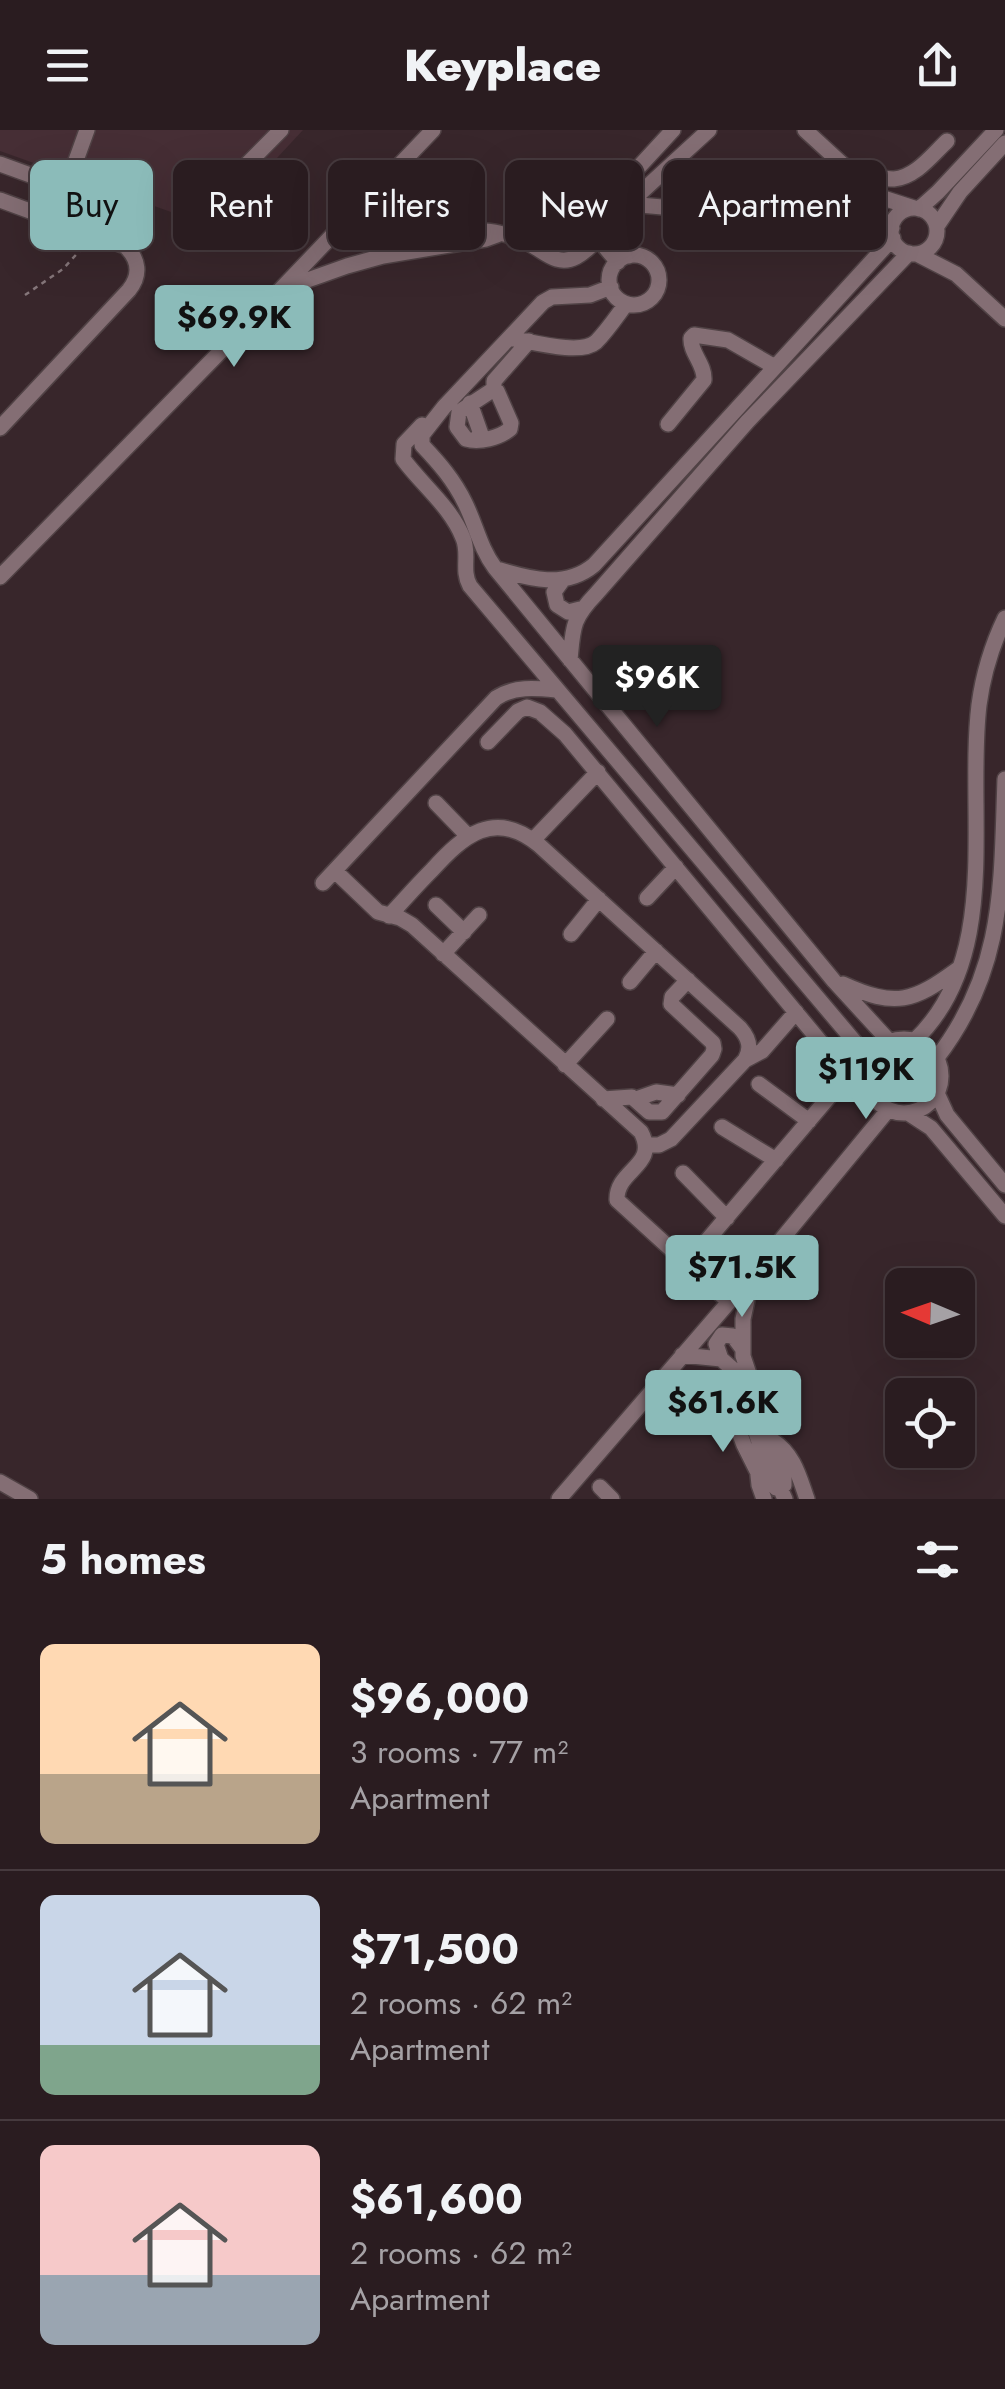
<!DOCTYPE html>
<meta charset="utf-8">
<style>
body{margin:0;font-family:Jost,sans-serif;background:#36292d;color:#f1f3f6;height:100vh;display:flex;flex-direction:column;font-size:38px;white-space:nowrap}
*{box-sizing:border-box;margin:0}
p{font-size:32px;color:#a5a1a5}
.icon{flex:none;width:55px;height:55px;fill:none;stroke:currentColor;stroke-width:2;stroke-linecap:round;stroke-linejoin:round}
.map{position:relative;height:1369px;overflow:hidden}
.details{display:flex;flex-direction:column;background:#2a1c20;flex:1}
.details>*{flex:none}
.guide{position:absolute;left:30px;top:30px;width:945px;height:90px;display:flex;gap:20px}
.needle{width:65px;rotate:272deg}
.controls{position:absolute;left:885px;top:1138px;display:grid;gap:20px}
.controls a{display:grid;place-items:center;width:90px;height:90px;border-radius:15px;background:#2a1c20;box-shadow:0 10px 40px #0002,0 0 0 2px #463a3e;font-size:50px}
.price{position:absolute;translate:-50% -85px;padding:0 22px;border-radius:10px;background:#8bbbb9;color:#111;font-size:32px;line-height:65px;filter:drop-shadow(0 2px 5px #0008)}
.price::after{content:'';position:absolute;left:50%;top:60px;width:30px;height:22px;margin-left:-15px;background:inherit;clip-path:polygon(0 0,100% 0,50% 100%)}
.price.active{background:#222;color:#fff}
ul{padding:0;list-style:none}
li{display:flex;align-items:center;gap:30px;height:250px;padding:0 40px}
li+li{border-top:2px solid #463a3e}
li span{display:grid;place-items:center;flex:none;width:280px;height:200px;border-radius:15px;color:#555}
li>.icon{margin-inline-start:auto}
span .icon{width:120px;height:120px;fill:#fffc;stroke-width:1}
li b{font-size:42px}
h2{display:flex;justify-content:space-between;align-items:center;height:120px;padding:0 40px;font-size:42px}
.pill{padding:0 35px;border-radius:15px;background:#2a1c20;box-shadow:0 10px 40px #0002,0 0 0 2px #463a3e;font-size:35px;line-height:90px}
.pill.active{background:#8bbbb9;color:#111}
header{display:flex;justify-content:space-between;align-items:center;height:130px;padding:0 40px;background:#2a1c20;font-size:45px;font-weight:800}
.map>svg:first-child{display:block}
</style>
<header><svg class="icon" aria-label="menu" viewBox="0 0 24 24"><path d="M4 6h16M4 12h16M4 18h16"/></svg>Keyplace<svg class="icon" aria-label="share" viewBox="0 0 24 24"><path d="M12 15V3M7 8l5-5 5 5M5 13v7h14v-7"/></svg></header>
<div class="map">
<svg width="1005" height="1369" viewBox="0 0 1005 1369">
<rect width="100%" height="100%" fill="#38262b"/>
<path fill="#462e35" d="M0,0H303L213,97L0,21Z"/>
<g fill="none" stroke-linecap="round" stroke-linejoin="round">
<defs>
<path id="minor" d="M805,0L877,66L914,78
M0,34L66,58L87,0
M852,44C866,44 880,49 894,49C916,47 932,25 947,11
M382,53C387,71 391,89 408,98C433,112 470,95 499,103C509,105 519,108 528,113C544,121 557,137 576,127C595,117 614,88 630,73C656,48 683,24 709,0
M0,70L125,116C139,129 141,145 129,160L0,298
M629,74L892,98
M891 101a23 23 0 1 1 46 0a23 23 0 1 1-46 0Z
M919,79L938,62L996,0
M937,96L960,62L1005,13
M606,99L629,126
M181,101L281,0
M917,124L956,144L1005,189
M609 150a25 25 0 1 1 50 0a25 25 0 1 1-50 0Z
M618,132C602,114 587,101 602,77L673,0
M288,157L347,136L383,126L486,109L497,105
M611,157L590,165L552,167L543,172L444,277L422,305V315C439,333 454,350 465,373C476,395 480,418 495,438L834,851L890,912
M509,208C530,211 580,226 596,212C607,201 617,186 626,174
M494,259L497,261L511,293L510,299C499,308 479,313 466,309L457,297L459,282Z
M494,259V251L529,211
M470,273L483,310
M668,294L704,250C705,234 690,223 691,208L694,205L728,210L775,237
M422,295L404,314L403,329C422,355 451,377 463,408C470,424 461,440 470,456L870,930
M497,439C530,449 565,459 594,435L893,108
M0,447L261,180L433,0
M562,451L554,462L557,475L568,482L580,479
M570,530C573,497 572,489 596,464L747,292L909,123
M488,612L518,581L527,577L540,582L565,604L833,927C838,942 837,954 829,967L687,1134
M436,673L468,706
M533,710L598,642
M335,741L378,782L400,788L412,795L641,1002C659,1036 616,1039 617,1070L729,1172
M323,753L496,568C514,556 535,558 556,560
M647,768L676,737
M436,775L464,802
M389,786C403,771 417,755 432,740C463,706 494,678 539,715L740,898C749,908 752,918 745,930L671,1009L659,1015H646
M571,804L599,769
M443,824L479,785
M630,852L656,821
M843,854C896,878 913,872 958,839
M867 946a37 37 0 1 1 74 0a37 37 0 1 1-74 0Z
M914,911C1003,827 966,684 979,575C983,545 992,515 1005,488
M936,929C1005,840 1001,756 1005,649
M745,930L762,921L796,882
M565,935L607,889
M759,954L809,991
M937,963L947,985L1005,1055
M603,969L632,967L649,982H662L712,925L714,919L713,913L671,874L672,867L688,850
M636,969L656,962L678,965
M908,983L931,998L1005,1086
M722,997L776,1030
M683,1043L727,1088
M752,1147L743,1189V1226L784,1349V1355L780,1358
M682,1225L721,1229L736,1242L773,1354L776,1358H780L785,1369
M721,1229L716,1214L722,1205L733,1206L742,1218
M709,1272L717,1269L728,1273L744,1315L758,1343
M772,1310C794,1324 799,1346 807,1369
M757,1336L759,1355L764,1369
M0,1352L30,1369
M600,1357L612,1369
M559,1369L753,1144L888,980"/>
</defs>
<use href="#minor" stroke="#504245" stroke-width="18"/>
<path stroke="#85767a" stroke-width="2.5" stroke-dasharray="5 5" stroke-linecap="butt" d="M25,165L63,139L85,115"/>
<use href="#minor" stroke="#846e74" stroke-width="15"/>
</g>
</svg>
<div class="controls">
<a><svg class="needle" viewBox="-14 -14 28 28"><path d="M0-13l5 13h-10z" fill="#e53935"/><path d="M0 13l5-13h-10z" fill="#a5a1a5"/></svg></a>
<a><svg class="icon" aria-label="locate" viewBox="0 0 24 24"><circle cx="12" cy="12" r="6"/><path d="M12 2v4M12 18v4M2 12h4M18 12h4"/></svg></a>
</div>
<b class="price" style="left:234px;top:240px">$69.9K</b>
<b class="price active" style="left:657px;top:600px">$96K</b>
<b class="price" style="left:866px;top:992px">$119K</b>
<b class="price" style="left:742px;top:1190px">$71.5K</b>
<b class="price" style="left:723px;top:1325px">$61.6K</b>
<div class="guide">
<a class="pill active">Buy</a>
<a class="pill">Rent</a>
<a class="pill">Filters</a>
<a class="pill">New</a>
<a class="pill">Apartment</a>
</div>
</div>
<section class="details">
<h2>5 homes<svg class="icon" aria-label="filters" viewBox="0 0 24 24"><path d="M4 7h16M4 17h16"/><circle cx="9" cy="7" r="2"/><circle cx="15" cy="17" r="2"/></svg></h2>
<ul>
<li><span style="background:linear-gradient(#ffd9b3 65%,#b9a48a 0)"><svg class="icon" aria-label="home" viewBox="0 0 24 24"><path d="M3 11l9-7 9 7M6 9v11h12V9"/></svg></span><div><b>$96,000</b><p>3 rooms · 77 m²</p><p>Apartment</p></div></li>
<li><span style="background:linear-gradient(#c9d6e8 75%,#7fa58c 0)"><svg class="icon" aria-label="home" viewBox="0 0 24 24"><path d="M3 11l9-7 9 7M6 9v11h12V9"/></svg></span><div><b>$71,500</b><p>2 rooms · 62 m²</p><p>Apartment</p></div></li>
<li><span style="background:linear-gradient(#f6c9c9 65%,#9aa5b1 0)"><svg class="icon" aria-label="home" viewBox="0 0 24 24"><path d="M3 11l9-7 9 7M6 9v11h12V9"/></svg></span><div><b>$61,600</b><p>2 rooms · 62 m²</p><p>Apartment</p></div></li>
</ul>
</section>
